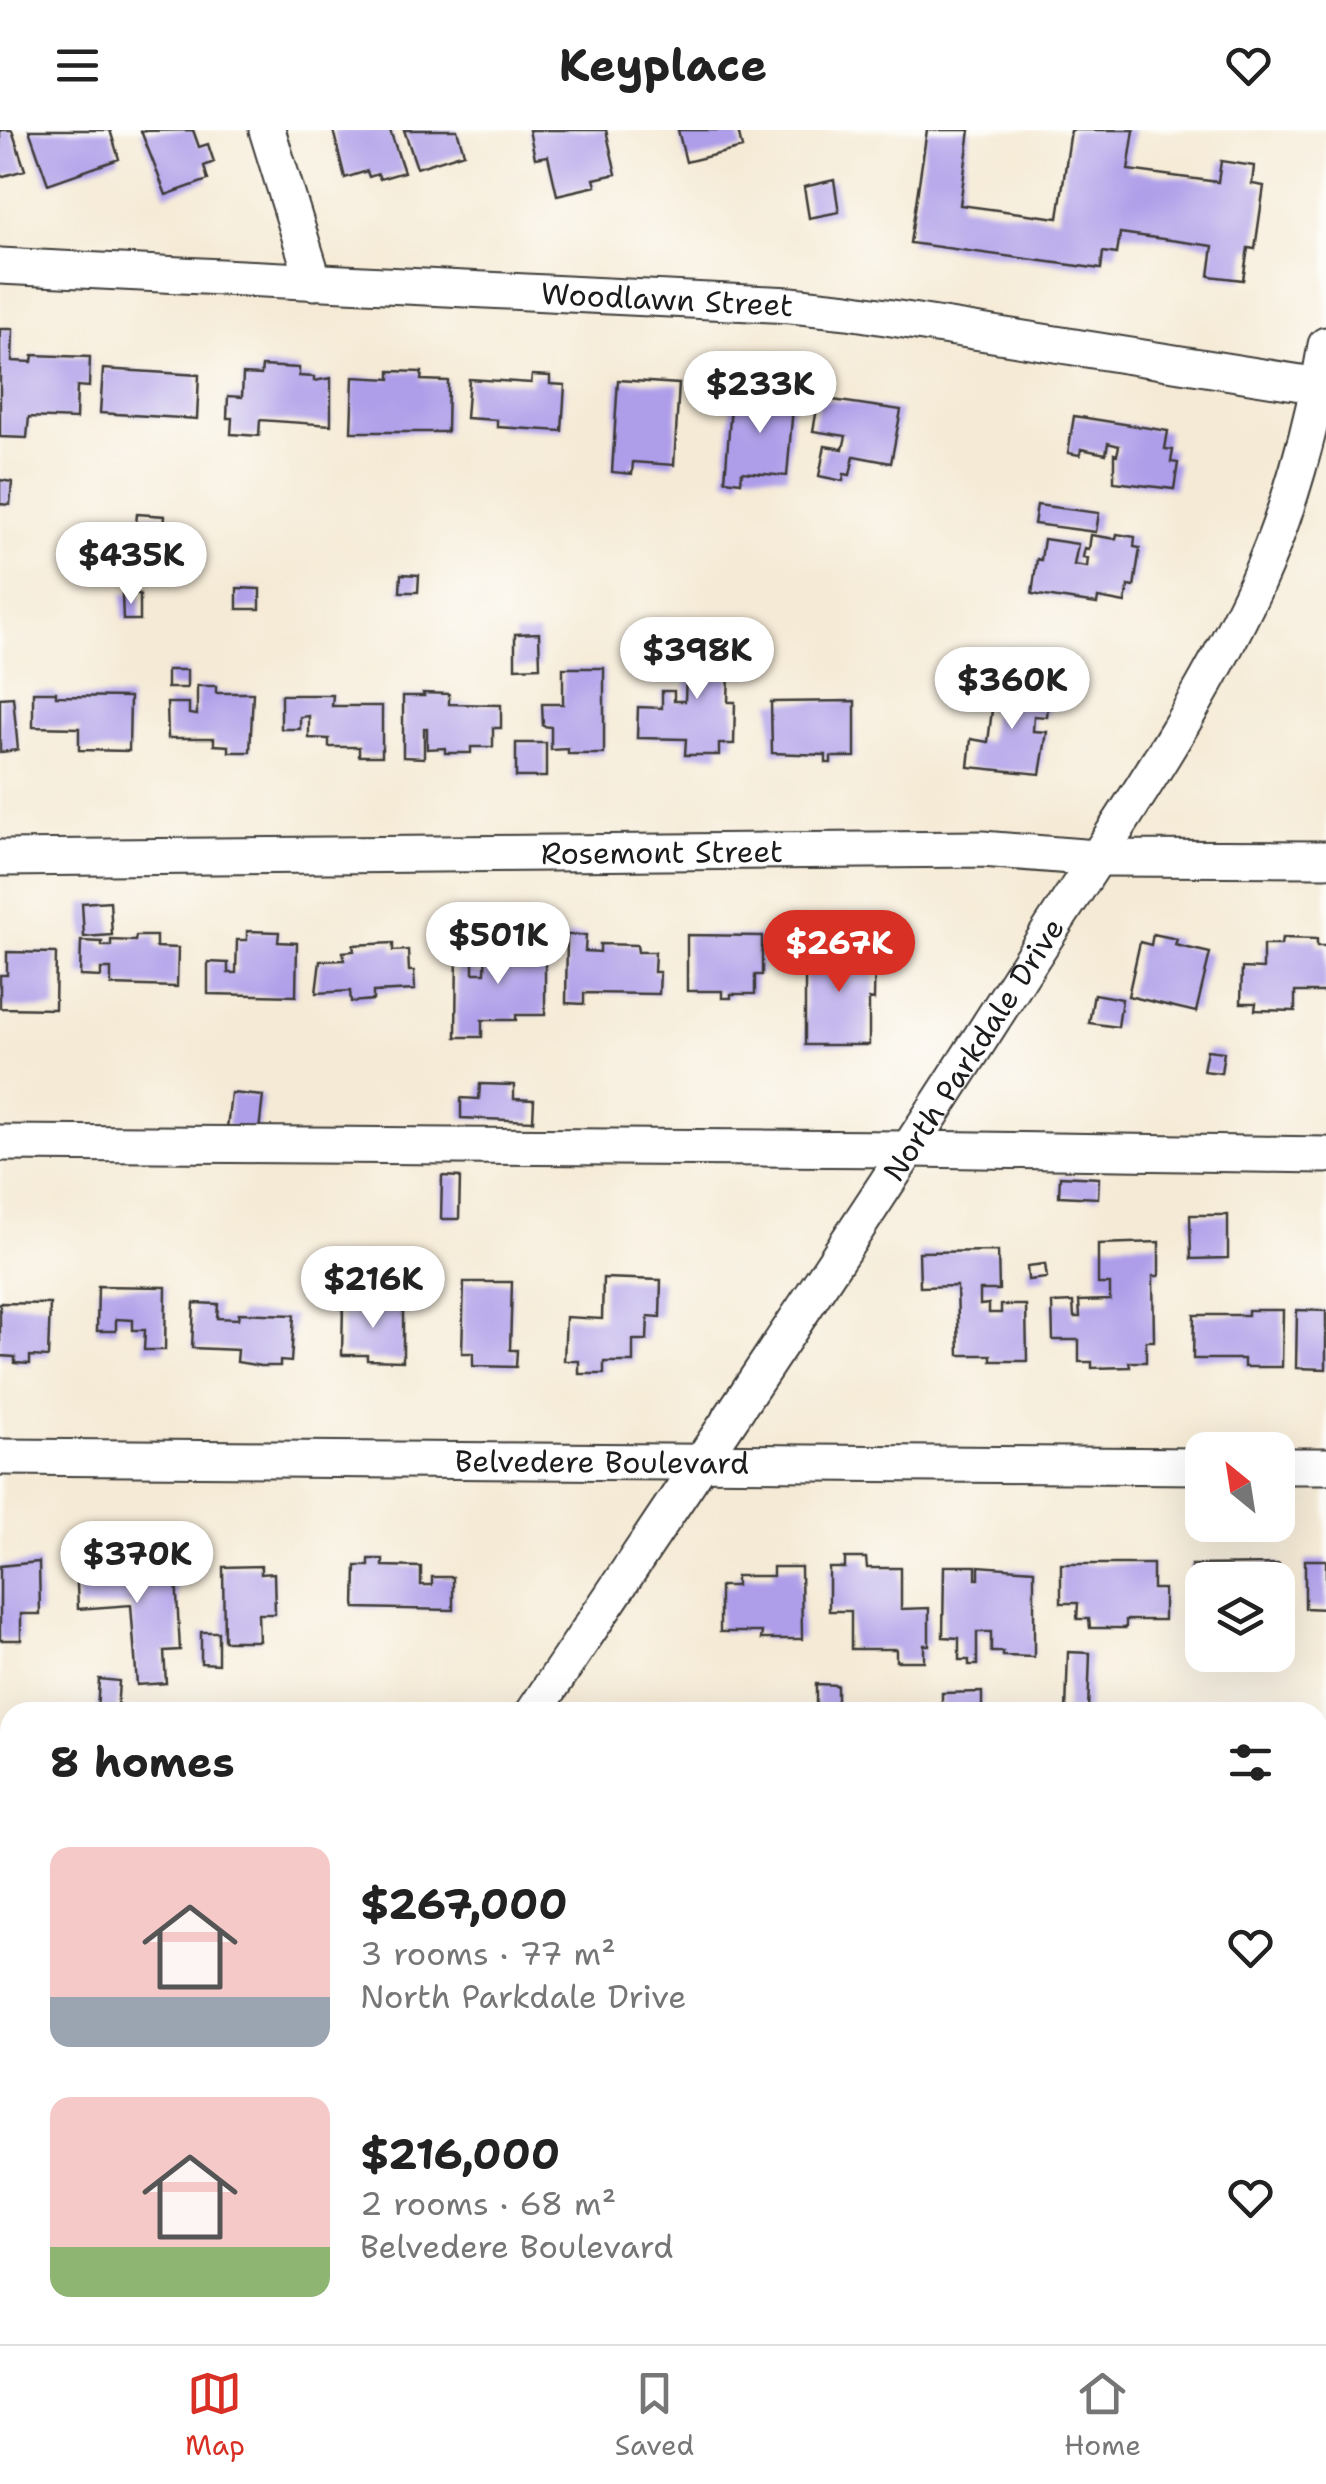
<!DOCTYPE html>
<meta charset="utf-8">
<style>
body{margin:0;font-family:"Shantell Sans",sans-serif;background:#f2f2f2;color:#222;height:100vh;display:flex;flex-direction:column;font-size:38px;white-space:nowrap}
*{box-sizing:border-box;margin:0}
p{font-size:32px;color:#767676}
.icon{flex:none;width:55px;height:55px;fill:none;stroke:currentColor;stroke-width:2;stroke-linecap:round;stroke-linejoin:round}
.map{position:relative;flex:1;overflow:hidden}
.side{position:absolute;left:0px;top:1572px;width:1328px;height:642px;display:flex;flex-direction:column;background:#fff;border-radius:30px 30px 0 0;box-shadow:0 10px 40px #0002}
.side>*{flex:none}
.needle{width:65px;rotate:330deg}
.fabs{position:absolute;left:1185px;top:1302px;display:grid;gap:20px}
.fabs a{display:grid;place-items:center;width:110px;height:110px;border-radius:20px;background:#fff;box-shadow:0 10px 40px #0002;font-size:50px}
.price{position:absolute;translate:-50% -85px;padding:0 22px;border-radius:35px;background:#fff;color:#222;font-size:32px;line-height:65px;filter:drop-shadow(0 2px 5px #0008)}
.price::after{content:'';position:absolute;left:50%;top:60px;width:30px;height:22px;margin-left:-15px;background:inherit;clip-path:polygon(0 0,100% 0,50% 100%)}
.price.active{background:#d93025;color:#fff}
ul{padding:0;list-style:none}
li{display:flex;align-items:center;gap:30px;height:250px;padding:0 50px}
li span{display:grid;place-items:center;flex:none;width:280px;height:200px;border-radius:20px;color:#555}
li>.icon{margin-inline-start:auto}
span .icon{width:120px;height:120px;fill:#fffc;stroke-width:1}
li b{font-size:42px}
h2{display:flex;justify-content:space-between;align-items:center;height:120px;padding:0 50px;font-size:42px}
header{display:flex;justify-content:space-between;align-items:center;height:130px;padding:0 50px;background:#fff;font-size:45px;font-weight:700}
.dock{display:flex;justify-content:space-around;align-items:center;height:140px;border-top:2px solid #e0e0e0;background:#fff;font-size:28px;color:#767676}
.dock a{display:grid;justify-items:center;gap:5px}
.dock .active{color:#d93025}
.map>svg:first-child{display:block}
</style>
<header><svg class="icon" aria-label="menu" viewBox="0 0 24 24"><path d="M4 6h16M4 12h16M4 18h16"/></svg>Keyplace<svg class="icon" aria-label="heart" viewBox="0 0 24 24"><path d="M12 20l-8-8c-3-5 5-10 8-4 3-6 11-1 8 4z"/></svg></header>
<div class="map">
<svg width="1326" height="2214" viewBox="0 0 1326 2214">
<rect width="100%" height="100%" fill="#fdfcf7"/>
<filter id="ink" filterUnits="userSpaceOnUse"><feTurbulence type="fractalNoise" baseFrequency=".01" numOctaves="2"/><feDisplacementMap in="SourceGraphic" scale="20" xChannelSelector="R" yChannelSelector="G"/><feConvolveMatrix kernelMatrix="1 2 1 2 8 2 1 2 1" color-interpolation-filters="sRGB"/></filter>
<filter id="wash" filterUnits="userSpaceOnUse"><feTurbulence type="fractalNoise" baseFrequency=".0048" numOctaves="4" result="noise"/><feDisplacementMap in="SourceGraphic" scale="40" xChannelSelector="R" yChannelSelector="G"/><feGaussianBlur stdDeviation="2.25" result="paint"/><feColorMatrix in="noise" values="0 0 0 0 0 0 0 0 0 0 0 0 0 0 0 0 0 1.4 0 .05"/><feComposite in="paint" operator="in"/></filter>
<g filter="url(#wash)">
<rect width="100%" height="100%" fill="#f5ead5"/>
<g id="blocks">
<path fill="#ae9ee9" d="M0,0H12L25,40L0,47Z
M29,0H110L119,29L48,54Z
M193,0L199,17L208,14L214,32L204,36L208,50L166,65L141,1Z
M333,0H390L404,42L380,49L378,44L369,47L367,41L345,48Z
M404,0H457L464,23L417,38Z
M529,0H606L616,44L594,49L596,56L557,65L548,26L535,28Z
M678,0H738L742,18L686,32Z
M927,0H970L960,75L1058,88L1071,0H1134L1128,40L1218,52L1221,31L1254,36L1252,54L1264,56L1255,119L1248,118L1243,150L1209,146L1213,116L1120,103L1117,124L1103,122L1101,139L910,113Z
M834,50L839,82L809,88L804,57Z
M0,199H13L12,231L32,232L33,225L90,227L89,257L77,256L76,289L29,287L27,308L0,307Z
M262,236L299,238V246L314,247V251L331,248V295L260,290L259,306L231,304L232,288H227L228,266L242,267L243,244L261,245Z
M103,239L199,245L197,289L100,283Z
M390,241L422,242L421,250L448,251L447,302H351L353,247L390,249Z
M532,245L550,246V254L565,255L562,301L497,297V290L466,288L469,249L531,253Z
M618,250L679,254L674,335L633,332L632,344L612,342Z
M749,261L794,265L787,346L742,342L741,352L725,350L731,276L747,277Z
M819,268L901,280L891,333L854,326L850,345L844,344L843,351L819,346L825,316L843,319L846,306L813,301Z
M1074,286L1168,301L1165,319L1173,320L1171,332L1178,333L1174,359L1114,352V324L1117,325L1119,316L1108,313L1106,324L1081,319L1080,325L1068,323Z
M0,350L12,352L10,375L0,374Z
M1037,375L1099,383L1096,402L1034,394Z
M137,384L165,386L163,409L158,408L156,427L133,425Z
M1117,404L1135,407L1134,417L1140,418L1134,457L1128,456L1125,473L1098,468L1097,474L1032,464L1037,429L1041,430L1044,409L1078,414L1074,435L1087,437L1088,428L1083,427L1085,418L1089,419L1091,405L1116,409Z
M401,444L419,445L418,462H400Z
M237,458L260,459V479H237Z
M122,464H140V490H123Z
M701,501L728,502L727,511H730L728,572H735L734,614H719V625H685L686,609L637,608L638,577L662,578V561H674V571H685L687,513H701Z
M539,503L540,537L515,538V504Z
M563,538H604V624H568V619L551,620V597L543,596L542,574H563Z
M167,540H187V558H167Z
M987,555L1049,562L1047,587L1034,586L1033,601L1047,602L1040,644L968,637L971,609L988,612L992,580L985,579Z
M197,556H216V563H253L250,622H229V616L214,615V608H168L167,573H189V584L197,585Z
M33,562H56V566L130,567L129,621L79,620V598L33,597Z
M423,563L449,564V574L501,575V598H493V617H471V623H445V618L427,619V598H424V628L403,627V566H424Z
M281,565H333L332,576H382V626H359V617H329V609L309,608V586L300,587V599H281Z
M13,567L18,620L0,622V568Z
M855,571V627H831V633H826V625L772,623L771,572Z
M516,613H546V647H516Z
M110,771L112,805L84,807L82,773Z
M247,801L279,802L278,812L297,813L296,866L208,864V832L228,833V843H236L237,810H247Z
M1153,804L1177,809L1175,815L1210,823L1196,882L1128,866L1140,812L1151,815Z
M567,805H586L585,821L600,822V814L637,815L638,822H655L654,842H660L659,864L584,863V874L566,873Z
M687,805L762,806V845H755V864H731V868H722V861H687Z
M136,806H156V817L178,818L177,857L111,855V839H101V847L80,846L81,811L102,812V816H111V810L135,811Z
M1282,808L1317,809V816H1326V862H1295V881L1255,880L1256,873H1241L1242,838L1263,839V815H1281Z
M393,813V821L408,820L409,841H414L415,860L373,862V870L351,872L350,861L316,863L320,831L344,830L343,822L354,821L353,815Z
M486,815H525V824H545V885H516V890H482V907H456L457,816H473V843H485Z
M838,815H875L874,870L869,869V915H805V818L838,819Z
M7,822L56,823L55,879L0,878V845H7Z
M1094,864L1122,869L1118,897L1089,893Z
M1207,920L1224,922L1221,943L1203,941Z
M480,954L514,955V969L534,970L533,991L461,988V968L479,969Z
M231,963L263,966L259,1001L227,998Z
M442,1046L460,1047L459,1089H441Z
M1060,1046L1099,1048L1098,1068L1059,1066Z
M1190,1085H1228V1128L1191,1129Z
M1159,1112V1146H1153L1154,1211H1146V1232H1129L1130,1237L1092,1238V1232H1079V1210H1053L1052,1173L1073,1172L1074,1187H1080L1079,1171L1110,1170V1154H1098V1114Z
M998,1121L999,1160H980V1175L989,1174V1183H1001V1175H1026L1027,1231H991V1225H959L957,1156L920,1157L919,1122Z
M1045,1134L1047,1148L1028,1150L1027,1136Z
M603,1148L661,1150L660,1187L648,1186L647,1210H633V1232H604V1244H579V1231H564L566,1187L602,1189Z
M464,1152H512L510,1220H517L516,1237L473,1236V1223H462Z
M98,1156L166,1157L165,1220H144L145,1200H133V1190L116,1189V1201H97Z
M0,1173L50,1174L48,1227L30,1226V1234L15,1233V1227L0,1226Z
M194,1173L218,1174L217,1188L238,1189L239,1183L294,1185L291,1232L280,1231V1236H261L237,1232L238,1220L192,1218Z
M343,1173L403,1174V1231L367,1230V1225H342Z
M1248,1180H1283L1282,1237H1244V1229H1193L1194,1185H1248Z
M1297,1180L1326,1181V1239L1296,1238Z
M94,1423H109V1432L175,1429L180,1520L164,1521L166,1553L137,1555L131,1475L78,1479L76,1431L94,1430Z
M845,1428H866L867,1438H901V1479L929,1478V1515H924V1531H896V1519H851V1481H829V1438H845Z
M369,1429H383V1436L421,1437V1455H432V1447H453V1480L355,1478L356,1436H369Z
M1305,1430H1326V1479L1305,1478Z
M39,1432L40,1484H21V1510H0V1436Z
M1061,1434H1153V1459H1164V1490H1126V1498H1090L1089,1489H1077L1078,1473H1061Z
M1279,1434V1450H1202V1491H1194V1472H1186V1467L1191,1466V1435Z
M261,1436V1444L274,1443L275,1484H258L259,1511H224L223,1437Z
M944,1436H976V1449H979V1436L1034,1440V1527L1003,1526V1522H991V1502H977V1535H969V1530H959V1508L943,1507Z
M773,1437H801L802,1509H761L762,1502H720V1456H736V1446H773Z
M201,1502H218V1534L201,1533Z
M1068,1522L1090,1523L1088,1582L1066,1581Z
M99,1549L119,1551L117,1582H97Z
M816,1554L837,1555V1582H816Z
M982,1562V1582H942V1563Z
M1326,1700V1721H1319L1318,1701Z
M1,1762H10V1851H0Z
M101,2205H166V2214H117V2211L101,2210Z
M712,2205H761V2214H712Z"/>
</g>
</g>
<g filter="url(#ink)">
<use href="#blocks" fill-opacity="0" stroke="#3d3b38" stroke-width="2.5"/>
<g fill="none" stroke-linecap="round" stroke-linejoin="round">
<defs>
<g id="minor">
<path d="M267,0L314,152"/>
<path id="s1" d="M0,136L791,175L848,181L1326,257"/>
<path id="s2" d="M0,728L982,719L1096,728L1326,729"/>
<path d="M0,1013L911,1019L1326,1025"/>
<path id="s3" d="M0,1327L1202,1336"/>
<path d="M1278,1336H1326"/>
<path id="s4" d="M534,1582C695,1341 858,1101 1014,856C1097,725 1188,600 1254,459C1288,386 1313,294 1326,215"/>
<path d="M0,1943H10"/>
<path d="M1318,1950H1326"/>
<path d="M1318,2150L1326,2142"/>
<path d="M293,2214V2205"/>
<path d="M1246,2214L1257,2205"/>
</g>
</defs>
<use href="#minor" stroke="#3d3b38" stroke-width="39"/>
<use href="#minor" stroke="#fff" stroke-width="35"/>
</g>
</g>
<g text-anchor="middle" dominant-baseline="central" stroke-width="9" stroke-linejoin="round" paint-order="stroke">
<g font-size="30" fill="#1c1c1c" stroke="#fdfcf7">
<text stroke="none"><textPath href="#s1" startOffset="668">Woodlawn Street</textPath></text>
<text stroke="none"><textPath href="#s2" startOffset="662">Rosemont Street</textPath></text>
<text stroke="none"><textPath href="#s4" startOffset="795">North Parkdale Drive</textPath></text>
<text stroke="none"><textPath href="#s3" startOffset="602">Belvedere Boulevard</textPath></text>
</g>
</g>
</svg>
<div class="fabs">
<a><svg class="needle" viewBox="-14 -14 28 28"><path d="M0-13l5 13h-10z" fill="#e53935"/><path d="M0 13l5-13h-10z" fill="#767676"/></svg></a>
<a><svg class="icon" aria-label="layers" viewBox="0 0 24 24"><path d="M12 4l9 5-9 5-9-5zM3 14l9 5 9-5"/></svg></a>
</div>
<b class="price" style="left:760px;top:306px">$233K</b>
<b class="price" style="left:131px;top:477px">$435K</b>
<b class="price" style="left:697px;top:572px">$398K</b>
<b class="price" style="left:1012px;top:602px">$360K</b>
<b class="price" style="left:498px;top:857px">$501K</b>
<b class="price active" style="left:839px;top:865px">$267K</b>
<b class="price" style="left:373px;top:1201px">$216K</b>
<b class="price" style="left:137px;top:1476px">$370K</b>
<section class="side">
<h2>8 homes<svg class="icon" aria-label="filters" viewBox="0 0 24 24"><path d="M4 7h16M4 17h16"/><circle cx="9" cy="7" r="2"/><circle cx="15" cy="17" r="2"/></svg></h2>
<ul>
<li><span style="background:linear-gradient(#f6c9c9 75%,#9aa5b1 0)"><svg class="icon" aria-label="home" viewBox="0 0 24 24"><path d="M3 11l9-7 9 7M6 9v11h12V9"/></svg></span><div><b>$267,000</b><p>3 rooms · 77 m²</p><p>North Parkdale Drive</p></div><svg class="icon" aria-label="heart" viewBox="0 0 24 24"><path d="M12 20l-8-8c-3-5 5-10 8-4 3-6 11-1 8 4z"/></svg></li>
<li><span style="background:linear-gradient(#f6c9c9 75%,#8fb573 0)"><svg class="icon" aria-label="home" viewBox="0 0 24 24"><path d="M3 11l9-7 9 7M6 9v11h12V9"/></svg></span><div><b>$216,000</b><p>2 rooms · 68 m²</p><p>Belvedere Boulevard</p></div><svg class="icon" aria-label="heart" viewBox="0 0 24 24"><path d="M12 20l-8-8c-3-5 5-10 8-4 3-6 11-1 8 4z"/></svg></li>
</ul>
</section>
</div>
<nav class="dock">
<a class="active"><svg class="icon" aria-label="map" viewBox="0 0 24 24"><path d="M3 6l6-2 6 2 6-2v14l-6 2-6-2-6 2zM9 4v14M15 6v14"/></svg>Map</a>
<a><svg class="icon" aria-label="saved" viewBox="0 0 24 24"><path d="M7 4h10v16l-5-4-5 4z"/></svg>Saved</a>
<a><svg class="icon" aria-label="home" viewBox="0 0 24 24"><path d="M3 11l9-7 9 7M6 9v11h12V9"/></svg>Home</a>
</nav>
